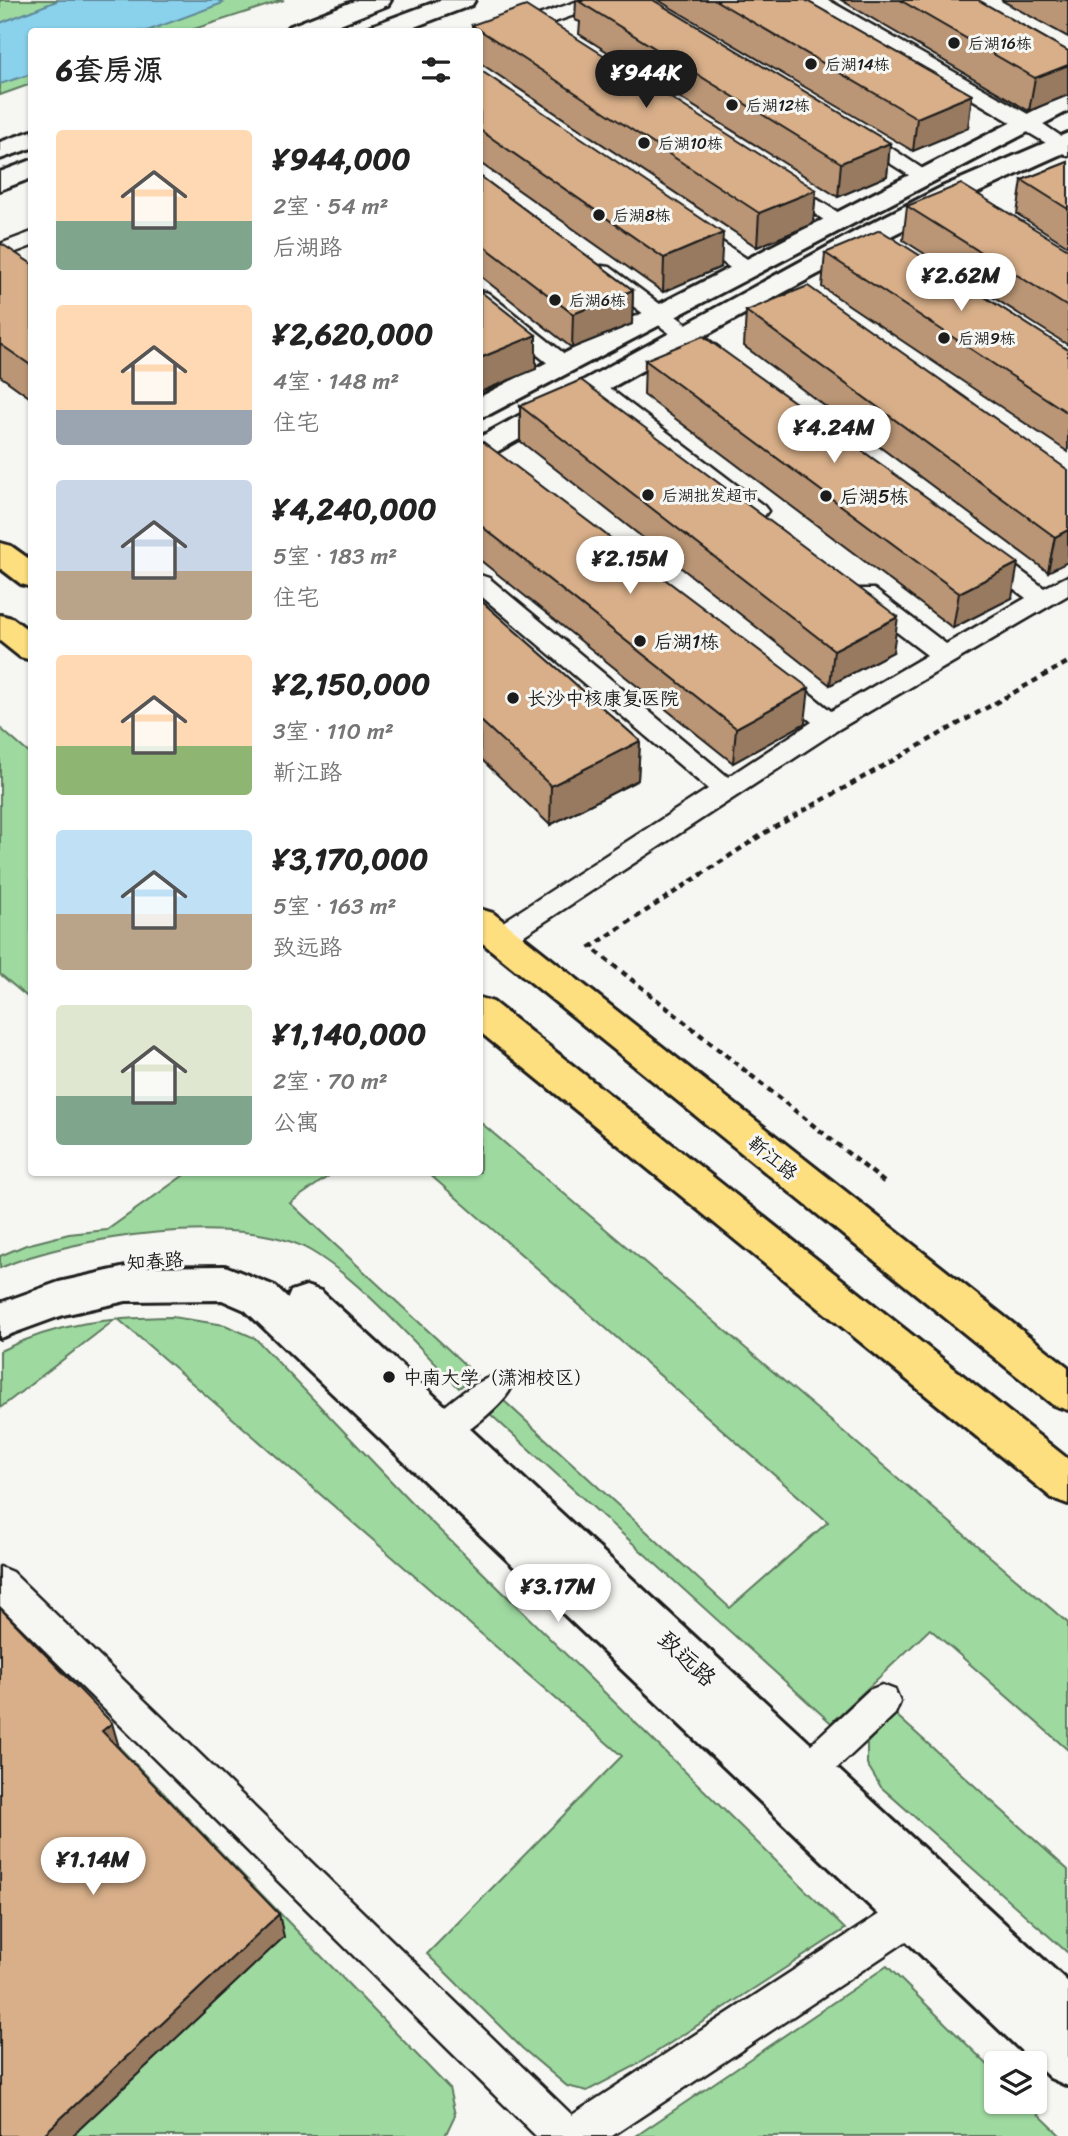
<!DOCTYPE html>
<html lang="zh">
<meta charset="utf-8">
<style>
body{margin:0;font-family:Sriracha,"LXGW WenKai TC",sans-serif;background:#f2f2f2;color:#222;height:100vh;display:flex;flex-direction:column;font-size:26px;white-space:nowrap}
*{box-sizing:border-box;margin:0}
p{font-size:23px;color:#767676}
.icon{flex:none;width:38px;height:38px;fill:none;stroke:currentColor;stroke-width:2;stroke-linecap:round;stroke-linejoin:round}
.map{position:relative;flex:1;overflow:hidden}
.details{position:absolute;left:28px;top:28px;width:455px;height:1148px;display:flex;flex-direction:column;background:#fff;border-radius:7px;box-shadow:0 2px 5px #0004}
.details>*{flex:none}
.buttons{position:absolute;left:984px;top:2051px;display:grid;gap:14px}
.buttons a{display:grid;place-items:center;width:63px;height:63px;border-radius:7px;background:#fff;box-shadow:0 2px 5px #0004;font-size:35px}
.price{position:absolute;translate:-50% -60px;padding:0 16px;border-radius:24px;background:#fff;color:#222;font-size:23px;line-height:46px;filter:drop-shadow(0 2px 4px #0008)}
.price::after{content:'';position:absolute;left:50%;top:42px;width:21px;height:16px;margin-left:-10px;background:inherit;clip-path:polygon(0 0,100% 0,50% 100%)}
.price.selected{background:#1c1c1c;color:#fff}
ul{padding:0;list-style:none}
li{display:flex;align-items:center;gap:21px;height:175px;padding:0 28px}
li span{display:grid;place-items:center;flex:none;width:196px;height:140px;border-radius:7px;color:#555}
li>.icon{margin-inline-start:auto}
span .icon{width:84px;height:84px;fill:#fffc;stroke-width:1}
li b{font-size:30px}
h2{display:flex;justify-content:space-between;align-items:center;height:84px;padding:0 28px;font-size:30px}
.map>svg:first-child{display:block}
</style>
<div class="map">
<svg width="1068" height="2136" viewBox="0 0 1068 2136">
<rect width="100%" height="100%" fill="#f6f6f2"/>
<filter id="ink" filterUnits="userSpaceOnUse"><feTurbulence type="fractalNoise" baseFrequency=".0143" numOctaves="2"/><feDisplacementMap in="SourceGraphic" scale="14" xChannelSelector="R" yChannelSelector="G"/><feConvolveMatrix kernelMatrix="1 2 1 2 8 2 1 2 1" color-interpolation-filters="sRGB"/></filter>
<g filter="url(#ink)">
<path fill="#9ed9a0" stroke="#5d7a5e" stroke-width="2" d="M0,0H284L188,31L32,32L31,84L0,95Z
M0,728L31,755V1000L0,974Z
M480,1122L1068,1623V1750L930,1629L831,1723L489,1413L502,1399L730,1608L828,1522L428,1173L480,1172Z
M187,1173H333L290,1203L476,1375L459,1388C416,1345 363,1282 311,1251C242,1210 71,1237 0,1268V1256L26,1245L69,1234L107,1230Z
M172,1317L225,1325L255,1338L411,1502L845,1929L635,2066L587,2091L567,2086L522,2048L427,1954L622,1756L117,1318L0,1408V1351C59,1322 108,1318 172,1317Z
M895,1714L1068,1870V1953L881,1787L867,1764V1743Z
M119,1747L449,2088L455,2115L445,2136H72L284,1937L109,1755Z
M887,1966L996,2073V2102H1026L1061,2136H636Z"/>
<path fill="#8ad1eb" stroke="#5e8998" stroke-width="2" d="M59,0H218L223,3L147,31L32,32L31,74L0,84V23Z"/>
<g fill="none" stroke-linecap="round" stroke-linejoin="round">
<defs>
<path id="service" d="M581,0H608L606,4L480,48V36Z
M805,0H828L1033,117L1068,141V156Z
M854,126L861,128L932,175L929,179H915L847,136L844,132L847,128Z
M781,177L844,216L847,220L844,224H830L774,187L771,183L774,179Z
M690,223L697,225L753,263L756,268L753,273H737L683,233L679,229Z
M32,232V246L0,258V244Z
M602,266L610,267L719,348L722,353L719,358H703L594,277L591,272L594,267Z
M480,291L488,293L572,360L575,365L572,370H556L480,308Z
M592,379L600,381L764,506L768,511L764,516H748L584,391L581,386Z
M984,547L993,550L1044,588L1068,576V595L839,729L509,945L499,948L489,945L485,938L489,931L708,789L480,595V575L489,578L728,777L812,722L766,685L762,679L766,673L775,671L784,673L831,711L927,655L856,601L853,595L856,589H874L946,644L1026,598L975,560L972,555L975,550Z
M493,1376L505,1380L510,1390C502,1405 462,1438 446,1443C440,1444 436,1442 430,1440L425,1430C436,1409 471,1384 493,1376Z
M0,1567L12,1572L572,2115L901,1900L915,1894L929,1900L934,1913L929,1926L612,2136H536L0,1606Z
M882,1685L895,1690L900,1702L895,1714L820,1784L807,1789L794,1784L788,1772L794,1760L869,1690Z"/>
<path id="minor" d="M1068,93V111L490,414L480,417V397Z
M1068,133V151C869,239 681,350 491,455L480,458V437L858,230L942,187Z
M225,1266L275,1286L288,1298L291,1291L306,1286L321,1291L1068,1982V2086L1050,2078L245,1310L222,1300L126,1301L63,1315L0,1338V1303L59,1282L126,1267Z"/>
<path id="secondary" d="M357,0H391L388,5L320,32H285L288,27Z
M441,0H475L472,5L401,32H365L368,27Z
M32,131V148L0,159V142Z
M32,160V178L0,190V172Z"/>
<path id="primary" d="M0,543L11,546L32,561V587L21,584L0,568Z
M0,615L12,618L32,633V660L20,657L0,641Z
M480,909L493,913L1068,1367V1410L1053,1405L480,941Z
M480,998L493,1002L1068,1459V1504L1052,1498L480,1032Z"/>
</defs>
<use href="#service" stroke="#1c1c1c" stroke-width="5"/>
<use href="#minor" stroke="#1c1c1c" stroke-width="6"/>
<use href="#secondary" stroke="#1c1c1c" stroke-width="6"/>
<use href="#primary" stroke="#1c1c1c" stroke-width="6"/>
<path stroke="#1c1c1c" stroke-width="4.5" stroke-dasharray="6 5" stroke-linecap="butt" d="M884,1182L591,947L766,832L1068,662"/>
<use href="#service" fill="#f6f6f2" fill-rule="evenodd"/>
<use href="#minor" fill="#f6f6f2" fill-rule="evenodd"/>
<use href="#secondary" fill="#f6f6f2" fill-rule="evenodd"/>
<use href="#primary" fill="#fedf80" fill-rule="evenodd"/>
</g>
<path fill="#ba9676" stroke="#1c1c1c" stroke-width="2" d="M576,0H653L890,143L887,176L838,197L579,34L580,22L575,20Z
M658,0H805L972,95L968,128L913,151Z
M841,0H978L1068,51V95L1029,111Z
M1001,0H1068V37Z
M472,25L816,190L813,224L757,247L480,63V32H472Z
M480,70L721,267L663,292L480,163Z
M1068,162V246L1017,214L1022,180Z
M480,176L633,290L632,324L572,348L480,276Z
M907,206L1068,249V345L903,240Z
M0,245L32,264V399L0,376Z
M825,253L1068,350V452L822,287Z
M746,311L1068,470L1048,572L744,346Z
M645,360L1012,598L953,628L644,395Z
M520,406L893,652L830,685L520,441Z
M480,442L805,723L733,763L480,560Z
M480,600L640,741L638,780L550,825L480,758Z"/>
<path fill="#977a60" stroke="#1c1c1c" stroke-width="2" d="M1068,65V95L1029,111L1035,78Z
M972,95L968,128L913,151L917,118Z
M890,143L887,176L838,197L841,163Z
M816,190L813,224L757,247L759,213Z
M723,233L721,267L663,292L664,258Z
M633,290L632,324L572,348L573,314Z
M536,335V369L480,392V358Z
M1068,530V562L1048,572L1055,537Z
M1018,563L1012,598L953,628L959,593Z
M898,617L893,652L830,685L834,650Z
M809,688L805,723L733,763L736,728Z
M640,741L638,780L550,825L551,786Z
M112,1723L119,1747L108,1755L102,1731Z
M279,1914L284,1937L72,2136H42Z"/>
<path fill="#d8af89" stroke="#1c1c1c" stroke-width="2" d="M584,0H653L890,143L841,163L580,2Z
M715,0H805L972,95L917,118Z
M900,0H978L1068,51V65L1035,78Z
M526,6L816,190L759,213L472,25Z
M480,70L723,233L664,258L480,130Z
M1068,162V209L1022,180Z
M480,176L633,290L573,314L480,243Z
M961,184L1068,249V307L907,206Z
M880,230L1068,350V413L825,253Z
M2,244L32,264V366L0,344V245Z
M808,286L1068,470V530L1055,537L746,311Z
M480,291L536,335L480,358Z
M703,336L1018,563L959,593L645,360Z
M581,380L898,617L834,650L520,406Z
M482,441L809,688L736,728L480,525V442Z
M480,600L640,741L551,786L480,720Z
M0,1608L112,1723L102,1731L279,1914L42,2136H0Z"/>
</g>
<g fill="#1c1c1c" stroke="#f6f6f2" stroke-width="2.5">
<circle cx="954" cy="43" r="7"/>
<circle cx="811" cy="64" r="7"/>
<circle cx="732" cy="105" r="7"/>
<circle cx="644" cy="143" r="7"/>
<circle cx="599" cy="215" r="7"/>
<circle cx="555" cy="300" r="7"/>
<circle cx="944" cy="338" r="7"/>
<circle cx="648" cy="495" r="7"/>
<circle cx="826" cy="496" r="7"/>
<circle cx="640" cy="641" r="7"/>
<circle cx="513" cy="698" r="7"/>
<circle cx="389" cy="1377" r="7"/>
</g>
<g text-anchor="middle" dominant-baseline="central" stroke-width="6" stroke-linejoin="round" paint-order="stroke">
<g font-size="16" fill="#1c1c1c" stroke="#f6f6f2" text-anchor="start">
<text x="968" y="43">后湖16栋</text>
<text x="825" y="64">后湖14栋</text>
<text x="746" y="105">后湖12栋</text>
<text x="658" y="143">后湖10栋</text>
<text x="613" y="215">后湖8栋</text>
<text x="569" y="300">后湖6栋</text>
<text x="958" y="338">后湖9栋</text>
<text x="662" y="495">后湖批发超市</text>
</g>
<g font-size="19" fill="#1c1c1c" stroke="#f6f6f2" text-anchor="start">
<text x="840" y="496">后湖5栋</text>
<text x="654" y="641">后湖1栋</text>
<text x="527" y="698">长沙中核康复医院</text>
<text x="403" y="1377">中南大学（潇湘校区）</text>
</g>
<g font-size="19" fill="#1c1c1c" stroke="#f6f6f2">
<text transform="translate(773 1158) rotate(39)">靳江路</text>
<text transform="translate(155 1261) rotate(-4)">知春路</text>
</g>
<g font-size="23" fill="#1c1c1c" stroke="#f6f6f2">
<text transform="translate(687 1659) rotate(43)">致远路</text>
</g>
</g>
</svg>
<div class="buttons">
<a><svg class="icon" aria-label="layers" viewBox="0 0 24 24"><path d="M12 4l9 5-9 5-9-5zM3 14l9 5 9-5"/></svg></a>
</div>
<b class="price selected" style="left:646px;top:110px">¥944K</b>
<b class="price" style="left:961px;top:313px">¥2.62M</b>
<b class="price" style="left:834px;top:465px">¥4.24M</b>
<b class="price" style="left:630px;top:596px">¥2.15M</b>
<b class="price" style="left:558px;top:1624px">¥3.17M</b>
<b class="price" style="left:93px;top:1897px">¥1.14M</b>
<section class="details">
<h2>6套房源<svg class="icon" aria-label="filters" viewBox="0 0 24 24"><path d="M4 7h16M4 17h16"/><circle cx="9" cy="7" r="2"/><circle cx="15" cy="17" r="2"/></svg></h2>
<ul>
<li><span style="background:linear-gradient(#ffd9b3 65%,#7fa58c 0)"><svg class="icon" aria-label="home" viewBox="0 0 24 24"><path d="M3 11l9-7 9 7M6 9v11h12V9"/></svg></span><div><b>¥944,000</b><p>2室 · 54 m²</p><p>后湖路</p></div></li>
<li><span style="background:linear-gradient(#ffd9b3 75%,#9aa5b1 0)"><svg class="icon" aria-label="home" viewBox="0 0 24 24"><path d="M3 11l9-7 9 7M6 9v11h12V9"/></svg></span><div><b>¥2,620,000</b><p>4室 · 148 m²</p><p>住宅</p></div></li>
<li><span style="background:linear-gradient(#c9d6e8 65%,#b9a48a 0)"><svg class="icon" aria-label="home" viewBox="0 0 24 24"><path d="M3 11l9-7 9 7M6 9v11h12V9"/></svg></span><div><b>¥4,240,000</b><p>5室 · 183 m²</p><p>住宅</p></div></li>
<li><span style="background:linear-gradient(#ffd9b3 65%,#8fb573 0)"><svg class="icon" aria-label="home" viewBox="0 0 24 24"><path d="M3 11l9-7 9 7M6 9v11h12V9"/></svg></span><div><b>¥2,150,000</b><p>3室 · 110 m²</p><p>靳江路</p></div></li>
<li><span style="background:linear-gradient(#bfe0f5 60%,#b9a48a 0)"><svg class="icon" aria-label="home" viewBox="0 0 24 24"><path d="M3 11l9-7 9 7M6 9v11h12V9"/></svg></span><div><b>¥3,170,000</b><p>5室 · 163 m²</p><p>致远路</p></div></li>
<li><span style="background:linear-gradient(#dfe7d0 65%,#7fa58c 0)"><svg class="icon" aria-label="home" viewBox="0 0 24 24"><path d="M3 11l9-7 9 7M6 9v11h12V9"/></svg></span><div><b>¥1,140,000</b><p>2室 · 70 m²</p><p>公寓</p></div></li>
</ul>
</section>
</div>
